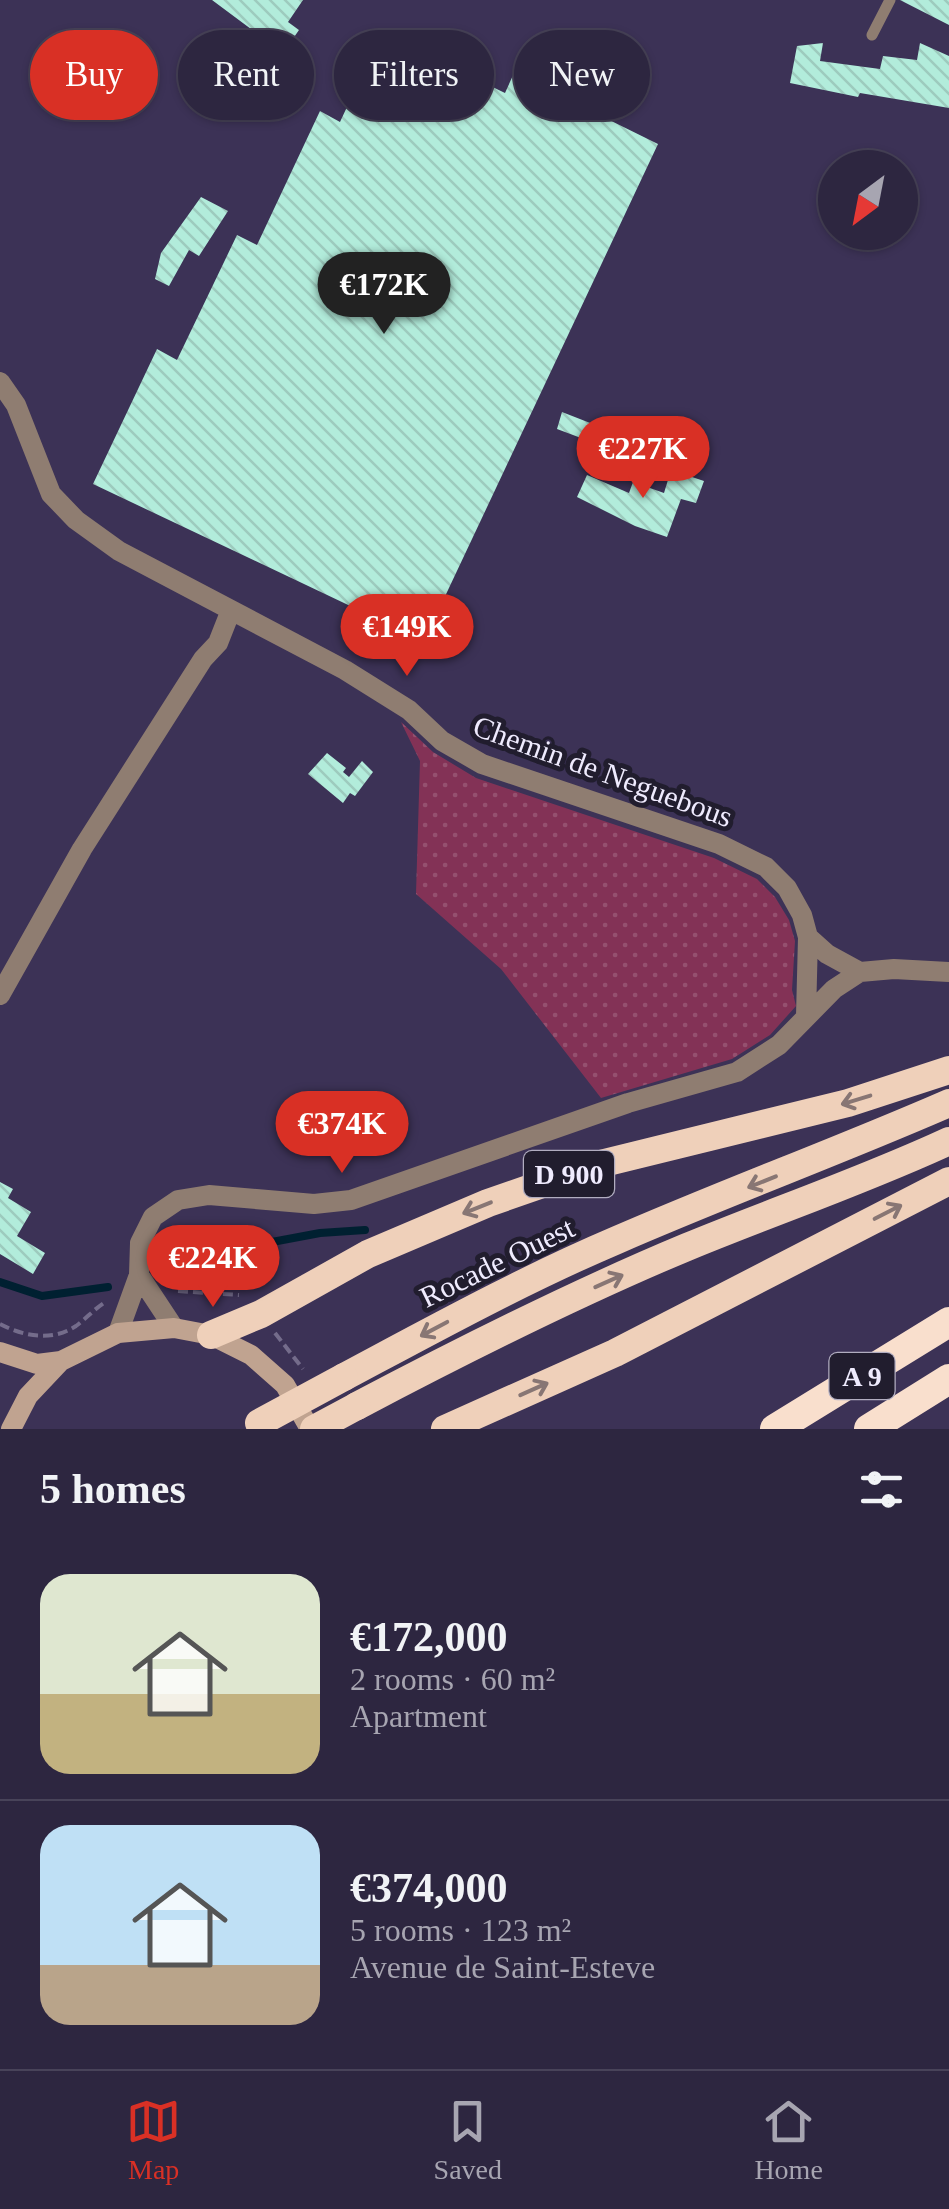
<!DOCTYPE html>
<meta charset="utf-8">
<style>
body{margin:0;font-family:"Times New Roman",serif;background:#39324b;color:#f1f3f6;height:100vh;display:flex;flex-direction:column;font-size:38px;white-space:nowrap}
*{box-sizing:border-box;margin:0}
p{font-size:32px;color:#a7a5b1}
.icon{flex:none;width:55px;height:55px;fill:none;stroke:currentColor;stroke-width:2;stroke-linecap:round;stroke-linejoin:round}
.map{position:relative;height:1429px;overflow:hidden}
.panel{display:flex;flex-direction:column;background:#2d2640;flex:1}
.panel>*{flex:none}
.top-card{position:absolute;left:30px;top:30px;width:890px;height:90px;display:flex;gap:20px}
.needle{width:65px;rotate:212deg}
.buttons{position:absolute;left:818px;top:150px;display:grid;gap:20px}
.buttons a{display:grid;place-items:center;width:100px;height:100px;border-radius:50%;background:#2d2640;box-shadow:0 2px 8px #0004,0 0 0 2px #484359;font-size:50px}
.price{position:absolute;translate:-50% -85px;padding:0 22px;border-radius:35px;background:#d93025;color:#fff;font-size:32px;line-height:65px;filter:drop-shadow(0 2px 5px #0008)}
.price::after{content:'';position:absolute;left:50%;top:60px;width:30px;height:22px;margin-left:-15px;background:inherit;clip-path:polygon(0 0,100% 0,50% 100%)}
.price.on{background:#222;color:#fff}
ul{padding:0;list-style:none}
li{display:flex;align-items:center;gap:30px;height:250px;padding:0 40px}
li+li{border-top:2px solid #484359}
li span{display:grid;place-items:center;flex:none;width:280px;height:200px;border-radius:30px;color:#555}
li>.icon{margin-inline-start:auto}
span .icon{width:120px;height:120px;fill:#fffc;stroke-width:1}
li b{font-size:42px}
h2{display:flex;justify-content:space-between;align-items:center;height:120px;padding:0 40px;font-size:42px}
.pill{padding:0 35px;border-radius:45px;background:#2d2640;box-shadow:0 2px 8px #0004,0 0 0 2px #484359;font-size:35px;line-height:90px}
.pill.on{background:#d93025;color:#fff}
.menu{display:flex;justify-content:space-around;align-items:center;height:140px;border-top:2px solid #484359;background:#2d2640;font-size:28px;color:#a7a5b1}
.menu a{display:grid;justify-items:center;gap:5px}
.menu .on{color:#d93025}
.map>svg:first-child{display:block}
</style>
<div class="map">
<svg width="949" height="1429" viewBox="0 0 949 1429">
<defs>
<pattern id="grass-dots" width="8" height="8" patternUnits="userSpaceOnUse" patternTransform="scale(2.5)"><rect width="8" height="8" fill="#833256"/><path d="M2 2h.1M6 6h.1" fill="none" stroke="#95506f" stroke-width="1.8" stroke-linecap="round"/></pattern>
<pattern id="building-back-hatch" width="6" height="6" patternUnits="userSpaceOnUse" patternTransform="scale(2.5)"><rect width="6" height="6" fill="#b2ecdb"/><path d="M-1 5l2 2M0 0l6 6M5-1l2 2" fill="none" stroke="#9dcbbe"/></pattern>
</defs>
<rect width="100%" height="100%" fill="#3c3256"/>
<path fill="url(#grass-dots)" d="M401,722L433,752L476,778L714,858L757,879L775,897L789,920L795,941L792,990L796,1006L770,1035L732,1059L601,1098L501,969L416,894L420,761Z"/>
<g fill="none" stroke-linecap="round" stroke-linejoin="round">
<path stroke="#002031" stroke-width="8" d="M166,1278L216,1269L272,1242L320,1233L365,1230
M0,1282L42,1296L108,1287"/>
</g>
<path fill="url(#building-back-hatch)" d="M212,0H303L288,22L299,30L283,53Z
M900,0H949V25Z
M823,43L820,61L880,69L883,56L917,60L920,43L949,56V108L860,93L858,97L790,83L797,46Z
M372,53L392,65L398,53L439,74L443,63L505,93L514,73L658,144L424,641L93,484L157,349L177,360L237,235L257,245L320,111L340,122Z
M201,197L228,211L199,256L189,250L169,286L155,279L161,253Z
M562,412L603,428L597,444L557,429Z
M671,470L704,481L696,503L681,499L667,537L635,526L577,497L587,475L629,493L633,482L664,493Z
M327,753L346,768L343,772L349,777L362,761L373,772L355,796L350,793L343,803L308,774Z
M0,1182L13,1189L8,1198L31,1212L17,1236L45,1253L33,1274L0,1254Z"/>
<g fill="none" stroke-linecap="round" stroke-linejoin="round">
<path stroke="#746c8b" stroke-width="4" stroke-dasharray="10 5" stroke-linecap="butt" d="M178,1291L239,1295
M0,1324C23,1336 52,1342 76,1326C87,1318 95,1308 107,1301
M275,1333L303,1369"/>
<path stroke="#8f7d71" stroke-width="11" d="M872,35L890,0"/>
<path stroke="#8f7d71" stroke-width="20" d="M0,382L16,405L51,494L76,520L119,551L345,670L409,710L442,741L482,764L719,844L766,867L787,888L802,915L808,937L806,1016
M808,937L827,954L860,972
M0,995L82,849L203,659L218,643L231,610
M139,1275L174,1328
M118,1333L139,1275L140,1243L153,1217L178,1200L209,1195L314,1204L351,1200L628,1103L737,1072L779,1045L834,989L860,972L894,969L949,972"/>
<path stroke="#c0a390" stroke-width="20" d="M0,1352L37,1364L61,1361
M11,1429L28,1396L61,1361L118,1333L174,1328L211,1335L251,1355L285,1385L310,1429"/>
<path stroke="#efd0ba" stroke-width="28" d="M211,1335L261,1314L368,1254L488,1203L600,1164L848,1103L949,1070
M344,1377C434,1329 523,1280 617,1240C727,1192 839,1151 949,1103
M357,1406C465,1349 574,1294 687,1247C774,1211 863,1181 949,1141
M445,1429L615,1353L949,1181"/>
<path stroke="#f9dfcd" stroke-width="30" d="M775,1429L949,1322
M869,1429L949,1379"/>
<path stroke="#efd0ba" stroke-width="28" d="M259,1423L344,1377
M314,1429L357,1406"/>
</g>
<defs><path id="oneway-shaft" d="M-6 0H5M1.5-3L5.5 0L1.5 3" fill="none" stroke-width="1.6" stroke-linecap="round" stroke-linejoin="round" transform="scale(2.5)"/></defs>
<g stroke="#887674">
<use href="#oneway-shaft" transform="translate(856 1100) rotate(163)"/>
<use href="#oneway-shaft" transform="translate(762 1182) rotate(158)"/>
<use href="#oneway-shaft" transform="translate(477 1208) rotate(158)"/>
<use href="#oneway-shaft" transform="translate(888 1212) rotate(-27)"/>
<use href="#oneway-shaft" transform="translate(609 1281) rotate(-24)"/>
<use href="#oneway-shaft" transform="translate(434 1329) rotate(152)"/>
<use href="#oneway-shaft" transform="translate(534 1389) rotate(-24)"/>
</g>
<g text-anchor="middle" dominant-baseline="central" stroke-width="10" stroke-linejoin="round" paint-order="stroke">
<g fill="#211d2e" stroke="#b1adc0" stroke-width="2.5">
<rect x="524" y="1151" width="90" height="46" rx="8"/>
<rect x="829.5" y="1353" width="65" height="46" rx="8"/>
</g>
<g font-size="28" font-weight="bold" fill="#efebfe">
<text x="569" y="1174">D 900</text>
<text x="862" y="1376">A 9</text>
</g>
<g font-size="30" fill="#efebfe" stroke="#211d2e">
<text transform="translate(603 771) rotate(20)">Chemin de Neguebous</text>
<text transform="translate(497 1262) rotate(-26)">Rocade Ouest</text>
</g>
</g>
</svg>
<div class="buttons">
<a><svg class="needle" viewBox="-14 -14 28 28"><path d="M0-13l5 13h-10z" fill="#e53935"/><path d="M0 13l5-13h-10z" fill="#a7a5b1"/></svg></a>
</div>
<b class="price on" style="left:384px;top:337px">€172K</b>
<b class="price" style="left:643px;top:501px">€227K</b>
<b class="price" style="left:407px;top:679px">€149K</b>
<b class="price" style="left:342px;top:1176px">€374K</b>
<b class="price" style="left:213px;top:1310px">€224K</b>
<div class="top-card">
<a class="pill on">Buy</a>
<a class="pill">Rent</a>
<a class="pill">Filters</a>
<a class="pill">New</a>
</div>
</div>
<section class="panel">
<h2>5 homes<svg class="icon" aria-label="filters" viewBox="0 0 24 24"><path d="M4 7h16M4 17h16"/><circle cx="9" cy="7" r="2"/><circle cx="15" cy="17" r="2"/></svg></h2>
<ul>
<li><span style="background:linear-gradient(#dfe7d0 60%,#c2b280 0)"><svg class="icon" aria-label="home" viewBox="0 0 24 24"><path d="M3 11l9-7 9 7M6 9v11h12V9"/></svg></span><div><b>€172,000</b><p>2 rooms · 60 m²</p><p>Apartment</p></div></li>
<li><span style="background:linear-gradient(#bfe0f5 70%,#b9a48a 0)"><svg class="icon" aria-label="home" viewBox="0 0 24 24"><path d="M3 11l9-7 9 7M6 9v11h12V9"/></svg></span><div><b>€374,000</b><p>5 rooms · 123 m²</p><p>Avenue de Saint-Esteve</p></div></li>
</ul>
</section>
<nav class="menu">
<a class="on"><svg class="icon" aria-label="map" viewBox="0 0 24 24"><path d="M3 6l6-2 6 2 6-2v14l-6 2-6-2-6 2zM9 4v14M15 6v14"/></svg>Map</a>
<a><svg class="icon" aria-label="saved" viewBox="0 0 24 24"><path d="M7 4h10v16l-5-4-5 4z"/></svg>Saved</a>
<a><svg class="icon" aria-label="home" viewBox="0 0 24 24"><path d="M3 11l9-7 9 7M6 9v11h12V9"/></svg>Home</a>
</nav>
